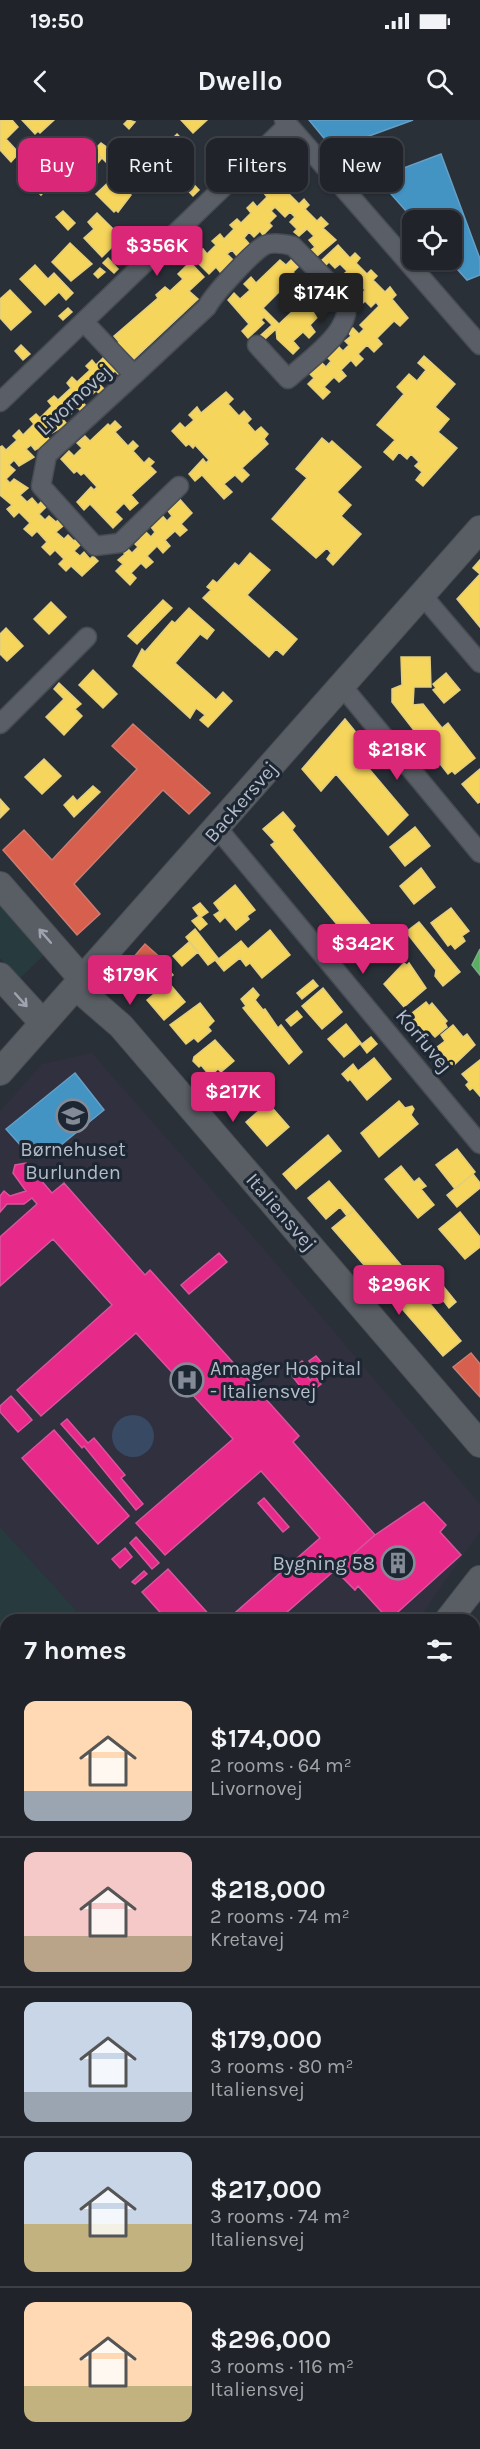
<!DOCTYPE html>
<meta charset="utf-8">
<style>
body{margin:0;font-family:Karla,sans-serif;background:#282c32;color:#f1f3f6;height:100vh;display:flex;flex-direction:column;font-size:22px;white-space:nowrap}
*{box-sizing:border-box;margin:0}
p{font-size:20px;color:#a2a4a8}
.icon{flex:none;width:33px;height:33px;fill:none;stroke:currentColor;stroke-width:2;stroke-linecap:round;stroke-linejoin:round}
.map{position:relative;flex:1;overflow:hidden}
.sheet{position:absolute;left:0px;top:1494px;width:480px;height:836px;display:flex;flex-direction:column;background:#20242a;border-radius:18px 18px 0 0;box-shadow:0 2px 4px #0004,0 0 0 2px #3d4147}
.sheet>*{flex:none}
.top-card{position:absolute;left:18px;top:18px;width:444px;height:54px;display:flex;gap:12px}
.tools{position:absolute;left:402px;top:90px;display:grid;gap:12px}
.tools a{display:grid;place-items:center;width:60px;height:60px;border-radius:12px;background:#20242a;box-shadow:0 2px 4px #0004,0 0 0 2px #3d4147;font-size:30px}
.price{position:absolute;translate:-50% -51px;padding:0 14px;border-radius:6px;background:#db2777;color:#fff;font-size:20px;line-height:39px;filter:drop-shadow(0 2px 3px #0008)}
.price::after{content:'';position:absolute;left:50%;top:36px;width:18px;height:14px;margin-left:-9px;background:inherit;clip-path:polygon(0 0,100% 0,50% 100%)}
.price.current{background:#222;color:#fff}
ul{padding:0;list-style:none}
li{display:flex;align-items:center;gap:18px;height:150px;padding:0 24px}
li+li{border-top:2px solid #3d4147}
li span{display:grid;place-items:center;flex:none;width:168px;height:120px;border-radius:12px;color:#555}
li>.icon{margin-inline-start:auto}
span .icon{width:72px;height:72px;fill:#fffc;stroke-width:1}
li b{font-size:26px}
h2{display:flex;justify-content:space-between;align-items:center;height:72px;padding:0 24px;font-size:26px}
.tag{padding:0 21px;border-radius:12px;background:#20242a;box-shadow:0 2px 4px #0004,0 0 0 2px #3d4147;font-size:21px;line-height:54px}
.tag.current{background:#db2777;color:#fff}
.status{display:flex;justify-content:space-between;align-items:center;height:42px;padding:0 30px;background:#20242a;direction:ltr}
.status svg{height:16px;fill:currentColor}
header{display:flex;justify-content:space-between;align-items:center;height:78px;padding:0 24px;background:#20242a;font-size:27px;font-weight:700}
.map>svg:first-child{display:block}
</style>
<div class="status"><b>19:50</b><svg viewBox="0 0 49 12"><path d="M0 12V9h3v3zM5 12V6h3v6zM10 12V3h3v9zM15 12V0h3v12zM26 1h20v11H26zM47 4h2v5h-2z"/></svg></div>
<header><svg class="icon" aria-label="back" viewBox="0 0 24 24"><path d="M15 5l-7 7 7 7"/></svg>Dwello<svg class="icon" aria-label="search" viewBox="0 0 24 24"><circle cx="10" cy="10" r="6"/><path d="M15 15l6 6"/></svg></header>
<div class="map">
<svg width="480" height="2329" viewBox="0 0 480 2329">
<rect width="100%" height="100%" fill="#2a3038"/>
<path fill="#31303e" d="M92,933L269,1135L480,1384V1411L418,1500H85L0,1407V991L42,944Z"/>
<path fill="#273a3e" d="M0,784L44,835L19,859L0,838Z
M0,1407L85,1500H6V1968L0,1973Z
M6,2045V2324H200L205,2329H0V2051Z"/>
<path fill="#384963" d="M112 1316a21 21 0 1 1 42 0a21 21 0 1 1-42 0Z"/>
<path fill="#f6d55c" stroke="#e2ce7d" stroke-width="1.5" fill-rule="evenodd" d="M0,0H12L18,7L6,19L19,33L11,42L0,30Z
M22,0H54L40,13L38,11L35,14Z
M128,0L135,2L129,9L124,4Z
M181,0H207L193,13Z
M177,14L192,30L183,38L186,41L177,49L163,33L157,39L149,31L163,18L168,23Z
M129,19L155,46L137,64L115,42L110,46L94,30L101,23L115,33Z
M91,21L96,27L89,33L84,28Z
M95,33L101,39L96,45L90,38Z
M183,53L199,70L193,76L177,59Z
M35,54L47,68L41,75L28,61Z
M114,57L131,75L118,92L116,90L114,92L96,74Z
M270,66L277,69L281,66L299,84L304,79L309,85L305,89L317,101L321,97L328,104L323,108L336,120L317,136L311,130L315,127L309,120L314,116L307,109L299,116L294,112L297,109L290,102L295,97L290,92L285,97L275,87L271,91L276,96L269,103L272,106L263,115L260,111L254,117L249,112L244,118L252,127L237,136L232,130L227,134L236,143L230,149L227,146L220,152L216,147L209,154L194,139L203,129L207,134L216,125L212,121L220,114L224,119L234,109L230,105L237,99L241,103L251,93L247,88L253,82L257,87L267,77L264,73Z
M63,91L75,103L68,110L56,97Z
M97,93L121,117L116,127H112L102,137L84,118L94,109L88,102Z
M70,123L92,144L71,161L52,142Z
M338,125L350,138L355,133L360,138L356,143L367,154L371,150L377,156L373,160L385,172L390,167L396,175L392,179L408,198L400,206L394,201L377,218L382,224L374,232L367,225L358,234L363,239L356,246L351,240L341,250L346,256L339,262L334,257L324,267L330,272L323,279L308,264L314,258L310,254L316,248L314,245L319,240L326,247L331,241L327,237L333,231L331,229L336,224L343,231L349,225L345,221L351,216L348,212L353,208L359,214L364,209L360,205L379,186L376,182L371,187L365,181L362,184L357,178L365,170L358,163L353,168L347,162L344,165L339,159L347,151L340,144L335,148L329,142L326,145L322,140Z
M108,138L118,149L114,153L103,143Z
M280,140L286,145L291,140L298,147L293,152L302,161L307,156L314,163L309,168L320,181L326,175L332,182L310,205L315,212L309,218L303,212L293,221L299,228L293,234L277,219L276,209L265,219L261,215L272,205L264,197L261,200L264,203L248,218L242,211L249,204L228,180L234,173L240,179L250,170L244,164L251,157L256,163ZM280,171L296,188L279,204L263,188Z
M190,142L204,157L189,171L198,179L134,239L117,224L119,222L114,216L158,178L156,175L165,167L170,171L183,159L178,154Z
M35,145L48,159L54,153L73,173L66,180L59,172L45,185L20,159Z
M100,148L105,152L98,158L94,154Z
M10,170L31,192L11,210L0,198V179Z
M68,188L72,192L63,200L59,196Z
M21,225L30,234L23,240L15,231Z
M107,234L122,250L118,254L115,251L109,256L103,251L94,259L104,269L99,273L96,271L90,276L85,271L78,277L86,286L81,291L77,287L71,294L66,289L59,295L67,304L52,313L48,307L43,312L51,321L35,330L31,325L26,329L34,337L19,346L14,340L9,345L15,350L6,359L10,363L14,359L28,368L20,375L27,382L32,378L38,385L41,382L46,387L39,394L45,400L49,396L56,402L58,400L63,406L56,412L64,419L68,415L74,421L76,419L81,424L74,431L80,436L84,432L90,439L93,436L98,441L82,456L71,446L66,451L59,444L64,439L55,430L50,435L42,427L47,422L37,411L32,416L24,409L30,403L19,392L14,397L7,389L12,385L0,375V327L2,326L6,330L17,320L13,316L19,310L23,315L34,304L30,299L36,294L40,298L52,286L48,281L54,276L58,280L71,268L67,263L72,257L77,262L90,250L86,246L92,240L96,245Z
M424,236L455,264L435,287L449,299L438,312L457,328L423,366L416,360L422,352L415,346L419,342L411,334L407,339L399,332L393,340L384,332L395,320L377,305L404,274L397,267L409,254L417,261L426,250L418,243Z
M226,272L233,279L228,284L239,296L244,291L251,299L247,303L255,312L261,307L268,314L264,319L268,324L242,348L249,355L242,362L235,355L224,364L232,372L224,379L202,355L195,361L189,354L203,339L206,343L209,340L195,325L193,328L189,324L186,326L172,311L180,303L185,308L194,300L189,295L197,287L201,293Z
M115,301L121,307L115,312L128,326L133,321L138,326L133,331L144,343L149,338L154,342L150,346L156,352L131,375L138,383L130,390L124,383L115,392L122,399L113,408L90,384L84,390L77,382L91,367L94,370L97,367L84,353L81,355L77,351L74,353L61,339L69,331L74,336L82,328L77,323L85,316L90,321L108,304L110,306Z
M322,318L329,324L332,321L361,347L337,372L351,385L341,396L361,414L333,445L327,439L331,433L327,428L316,438L272,399L307,358L296,349Z
M177,376L192,393L181,404L187,410L180,416L175,411L165,420L170,426L163,433L157,426L147,436L153,442L146,448L141,443L131,453L136,458L130,465L116,451L123,444L118,440L125,434L122,431L126,427L132,433L138,427L135,424L141,418L138,415L143,409L151,417L155,412L151,407L160,393L167,401L172,396L168,391Z
M250,433L270,450L247,475L297,519L283,535L276,529L269,537L203,478L211,470L207,467L213,460L217,463L235,443L239,446Z
M480,440V454L473,448Z
M480,454V507L457,479Z
M163,480L172,488L137,524L128,516Z
M51,482L66,497L49,514L34,499Z
M189,488L214,510L207,519L200,514L175,543L216,580L223,572L232,581L208,607L200,600L205,595L196,588L190,598L133,546L142,529L145,532L172,501L175,503Z
M6,508L23,526L7,541L0,534V514Z
M401,537H430L431,567H414L413,585L423,584L442,608L448,603L475,638L455,654L452,651L448,654L392,582V569L402,565Z
M93,550L117,574L103,588L79,565Z
M446,553L460,570L444,583L433,570L436,568L433,564Z
M59,563L81,584L75,589L82,596L64,615L46,597L64,579L54,569Z
M345,599L363,621L354,631L408,695L388,715L336,654L321,671L302,649Z
M44,639L61,656L42,674L25,657Z
M480,649V682L478,683L462,664Z
M93,666L100,672L74,697L64,685L73,676L77,681Z
M0,679L9,689L0,698Z
M283,692L295,706L292,710L383,820L364,837L271,725L275,722L263,709Z
M415,707L430,726L405,746L390,727Z
M421,748L435,767L414,784L400,766Z
M235,765L255,790L247,796L249,799L236,810L225,797L220,802L214,795L220,791L214,783Z
M200,783L208,792L201,797L207,804L200,810L192,801L199,796L193,788Z
M451,788L469,811L462,816L465,821L455,829L451,824L448,826L431,803Z
M419,802L460,852L443,866L435,856L436,850L406,812Z
M195,809L218,838L208,845L186,817Z
M270,810L290,835L262,858L250,843L246,846L240,838L224,851L216,841L241,821L248,829Z
M189,822L198,832L182,846L173,836Z
M404,843L407,845L409,843L426,868L404,887L384,864Z
M167,848L173,855L160,866L156,860Z
M313,860L318,866L302,879L297,873Z
M168,862L185,882L164,900L147,880Z
M253,868L259,875L255,880L263,890L265,889L278,908L281,905L302,932L289,944L243,888L246,886L241,879Z
M323,868L342,892L322,909L302,886Z
M426,882L429,886L432,883L447,901L445,903L447,907L435,917L431,913L426,918L412,901L416,898L412,893Z
M200,883L214,901L208,907L211,911L198,922L194,918L186,924L170,905Z
M297,891L302,897L291,906L286,900Z
M346,904L361,923L344,937L328,919Z
M453,905L463,917L467,914L475,925L453,946L437,927L445,921L441,915Z
M371,917L377,924L367,933L361,925Z
M215,920L234,941L221,952L218,949L210,956L201,945L199,947L193,941L194,937Z
M374,938L391,959L367,980L350,959L348,961L342,954L353,944L358,951Z
M480,940V976L473,968L470,970L466,965L469,962L462,954Z
M399,981L405,988L412,986L414,989L411,995L418,1004L379,1037L361,1013Z
M268,983L289,1007L267,1026L246,1002Z
M328,1015L341,1031L296,1069L283,1054Z
M457,1029L475,1052L455,1069L436,1045Z
M401,1046L414,1062L419,1058L426,1066L421,1069L434,1085L418,1098L385,1059Z
M473,1054L480,1063V1068L457,1087L447,1075Z
M329,1061L354,1090L347,1096L340,1087L326,1099L308,1078Z
M354,1090L423,1171L421,1173L461,1221L443,1236L332,1108Z
M460,1092L480,1117V1127L465,1139L439,1109Z
M443,1166L456,1182L449,1188L436,1171Z
M474,1592L480,1599V1648L474,1640Z
M480,1694V1711L474,1716V1699Z
M474,1753L480,1760V1806L474,1799Z
M480,1973V2013L474,2019V1978Z
M474,2105L480,2112V2138L474,2143Z
M480,2202V2245L474,2250V2207Z
M475,2262L480,2267V2313L474,2306Z
M359,2324H396L401,2329H364Z"/>
<path fill="#d6604d" stroke="#cc7c72" stroke-width="1.5" d="M133,604L210,673L189,694L163,670L74,764L100,794L77,815L3,730L24,710L52,740L137,649L112,626Z
M145,824L163,840L139,870L120,853Z
M471,1233L480,1244V1277L453,1247Z"/>
<path fill="#4393c3" stroke="#659fc5" stroke-width="1.5" d="M309,0H413L333,29Z
M441,34L480,139V155L467,160L449,140H452V100H414L377,58Z
M75,953L104,990L45,1038L31,1022L23,1028L6,1009Z"/>
<path fill="#e7298a" stroke="#d8559d" stroke-width="1.5" d="M26,1043L52,1073L64,1063L145,1155L150,1150L299,1316L293,1322L375,1415L278,1500L228,1499L320,1418L261,1351L165,1435L136,1403L233,1319L136,1213L41,1296L17,1270L112,1185L53,1119L0,1166V1117L37,1084L32,1078L24,1084H7L0,1092V1076L4,1071L10,1076L26,1071L13,1053L15,1045Z
M219,1133L227,1142L189,1174L181,1165Z
M316,1236L327,1249L321,1255L309,1241Z
M302,1241L309,1248L304,1252L310,1260L315,1256L321,1264L307,1275L289,1252Z
M11,1276L32,1300L18,1312L0,1292V1286Z
M67,1299L88,1323L94,1318L125,1355L121,1358L143,1384L136,1390L84,1326L82,1328L61,1304Z
M54,1310L129,1396L98,1424L22,1338Z
M264,1378L289,1407L283,1412L258,1383Z
M424,1382L446,1405L440,1412L461,1435L389,1500L358,1466L355,1470L335,1450L375,1415Z
M136,1417L159,1443L152,1449L130,1423Z
M125,1428L132,1437L120,1448L112,1439Z
M168,1449L213,1499L212,1500H167L142,1472Z
M144,1451L147,1454L135,1464L132,1462Z"/>
<path fill="#5aae61" stroke="#75b280" stroke-width="1.5" d="M480,829V855L472,845Z"/>
<g fill="none" stroke-linecap="round" stroke-linejoin="round">
<defs>
<path id="street" d="M284,0L480,225
M84,202L134,255L207,187C213,175 253,131 265,125C273,122 285,124 293,126L345,179C356,209 308,240 288,259L257,225
M134,255L47,335L41,366L95,426L120,423L179,366
M0,282L288,5
M422,475L480,543
M342,566L480,733
M0,604L87,517
M218,709L480,1024
M474,1535L480,1542
M474,2058L480,2064
M474,2167L480,2162
M329,2324L334,2329"/>
<path id="secondary" d="M0,765L83,860
M0,856L43,903
M76,867L121,906L480,1324
M0,952L480,409
M448,1500L480,1459
M0,2006L6,2001"/>
</defs>
<use href="#street" stroke="#484c53" stroke-width="21"/>
<use href="#secondary" stroke="#484c53" stroke-width="28"/>
<use href="#street" stroke="#5a5e66" stroke-width="18"/>
<use href="#secondary" stroke="#595d64" stroke-width="26"/>
</g>
<defs><path id="oneway-shaft" d="M-6 0H5M1.5-3L5.5 0L1.5 3" fill="none" stroke-width="1.6" stroke-linecap="round" stroke-linejoin="round" transform="scale(1.5)"/></defs>
<g stroke="#9da4b0">
<use href="#oneway-shaft" transform="translate(45 816) rotate(-131)"/>
<use href="#oneway-shaft" transform="translate(21 880) rotate(48)"/>
</g>
<defs>
<symbol id="school-ring" viewBox="-11 -11 22 22"><circle r="9.5" fill="#1d2633" stroke="#848b96" stroke-width="1.5"/><path d="M0-5L7-2L0 1L-7-2ZM-4 1L0 2.5L4 1V4Q0 6-4 4Z" fill="#848b96"/></symbol>
<symbol id="hospital-ring" viewBox="-11 -11 22 22"><circle r="9.5" fill="#1d2633" stroke="#848b96" stroke-width="1.5"/><path d="M-5-5h3v3.5h4V-5h3V5h-3V1.5h-4V5h-3Z" fill="#848b96"/></symbol>
<symbol id="building-ring" viewBox="-11 -11 22 22"><circle r="9.5" fill="#1d2633" stroke="#848b96" stroke-width="1.5"/><path d="M-4-6H4V6H1V3H-1V6H-4ZM-2.5-4.3h1.7v1.8h-1.7ZM.8-4.3h1.7v1.8H.8ZM-2.5-1h1.7V.8h-1.7ZM.8-1h1.7V.8H.8Z" fill="#848b96"/></symbol>
</defs>
<g fill-rule="evenodd">
<use href="#school-ring" x="54" y="977" width="38" height="38"/>
<use href="#hospital-ring" x="168" y="1241" width="38" height="38"/>
<use href="#building-ring" x="379" y="1424" width="38" height="38"/>
</g>
<g text-anchor="middle" dominant-baseline="central" stroke-width="6" stroke-linejoin="round" paint-order="stroke">
<g font-size="20" fill="#b4bcc9" stroke="#1d2633">
<text transform="translate(74 280) rotate(-43)">Livornovej</text>
<text transform="translate(241 682) rotate(-49)">Backersvej</text>
<text transform="translate(424 921) rotate(50)">Korfuvej</text>
<text transform="translate(281 1092) rotate(49)">Italiensvej</text>
</g>
<g font-size="20" fill="#b4bcc9" stroke="#1d2633">
<text x="73" y="1029">Børnehuset<tspan x="73" dy="23">Burlunden</tspan></text>
<text x="210" y="1248" text-anchor="start">Amager Hospital<tspan x="210" dy="23">- Italiensvej</tspan></text>
<text x="375" y="1443" text-anchor="end">Bygning 58</text>
</g>
</g>
</svg>
<div class="tools">
<a><svg class="icon" aria-label="locate" viewBox="0 0 24 24"><circle cx="12" cy="12" r="6"/><path d="M12 2v4M12 18v4M2 12h4M18 12h4"/></svg></a>
</div>
<b class="price" style="left:157px;top:157px">$356K</b>
<b class="price current" style="left:321px;top:204px">$174K</b>
<b class="price" style="left:397px;top:661px">$218K</b>
<b class="price" style="left:363px;top:855px">$342K</b>
<b class="price" style="left:130px;top:886px">$179K</b>
<b class="price" style="left:233px;top:1003px">$217K</b>
<b class="price" style="left:399px;top:1196px">$296K</b>
<div class="top-card">
<a class="tag current">Buy</a>
<a class="tag">Rent</a>
<a class="tag">Filters</a>
<a class="tag">New</a>
</div>
<section class="sheet">
<h2>7 homes<svg class="icon" aria-label="filters" viewBox="0 0 24 24"><path d="M4 7h16M4 17h16"/><circle cx="9" cy="7" r="2"/><circle cx="15" cy="17" r="2"/></svg></h2>
<ul>
<li><span style="background:linear-gradient(#ffd9b3 75%,#9aa5b1 0)"><svg class="icon" aria-label="home" viewBox="0 0 24 24"><path d="M3 11l9-7 9 7M6 9v11h12V9"/></svg></span><div><b>$174,000</b><p>2 rooms · 64 m²</p><p>Livornovej</p></div></li>
<li><span style="background:linear-gradient(#f6c9c9 70%,#b9a48a 0)"><svg class="icon" aria-label="home" viewBox="0 0 24 24"><path d="M3 11l9-7 9 7M6 9v11h12V9"/></svg></span><div><b>$218,000</b><p>2 rooms · 74 m²</p><p>Kretavej</p></div></li>
<li><span style="background:linear-gradient(#c9d6e8 75%,#9aa5b1 0)"><svg class="icon" aria-label="home" viewBox="0 0 24 24"><path d="M3 11l9-7 9 7M6 9v11h12V9"/></svg></span><div><b>$179,000</b><p>3 rooms · 80 m²</p><p>Italiensvej</p></div></li>
<li><span style="background:linear-gradient(#c9d6e8 60%,#c2b280 0)"><svg class="icon" aria-label="home" viewBox="0 0 24 24"><path d="M3 11l9-7 9 7M6 9v11h12V9"/></svg></span><div><b>$217,000</b><p>3 rooms · 74 m²</p><p>Italiensvej</p></div></li>
<li><span style="background:linear-gradient(#ffd9b3 70%,#c2b280 0)"><svg class="icon" aria-label="home" viewBox="0 0 24 24"><path d="M3 11l9-7 9 7M6 9v11h12V9"/></svg></span><div><b>$296,000</b><p>3 rooms · 116 m²</p><p>Italiensvej</p></div></li>
</ul>
</section>
</div>
